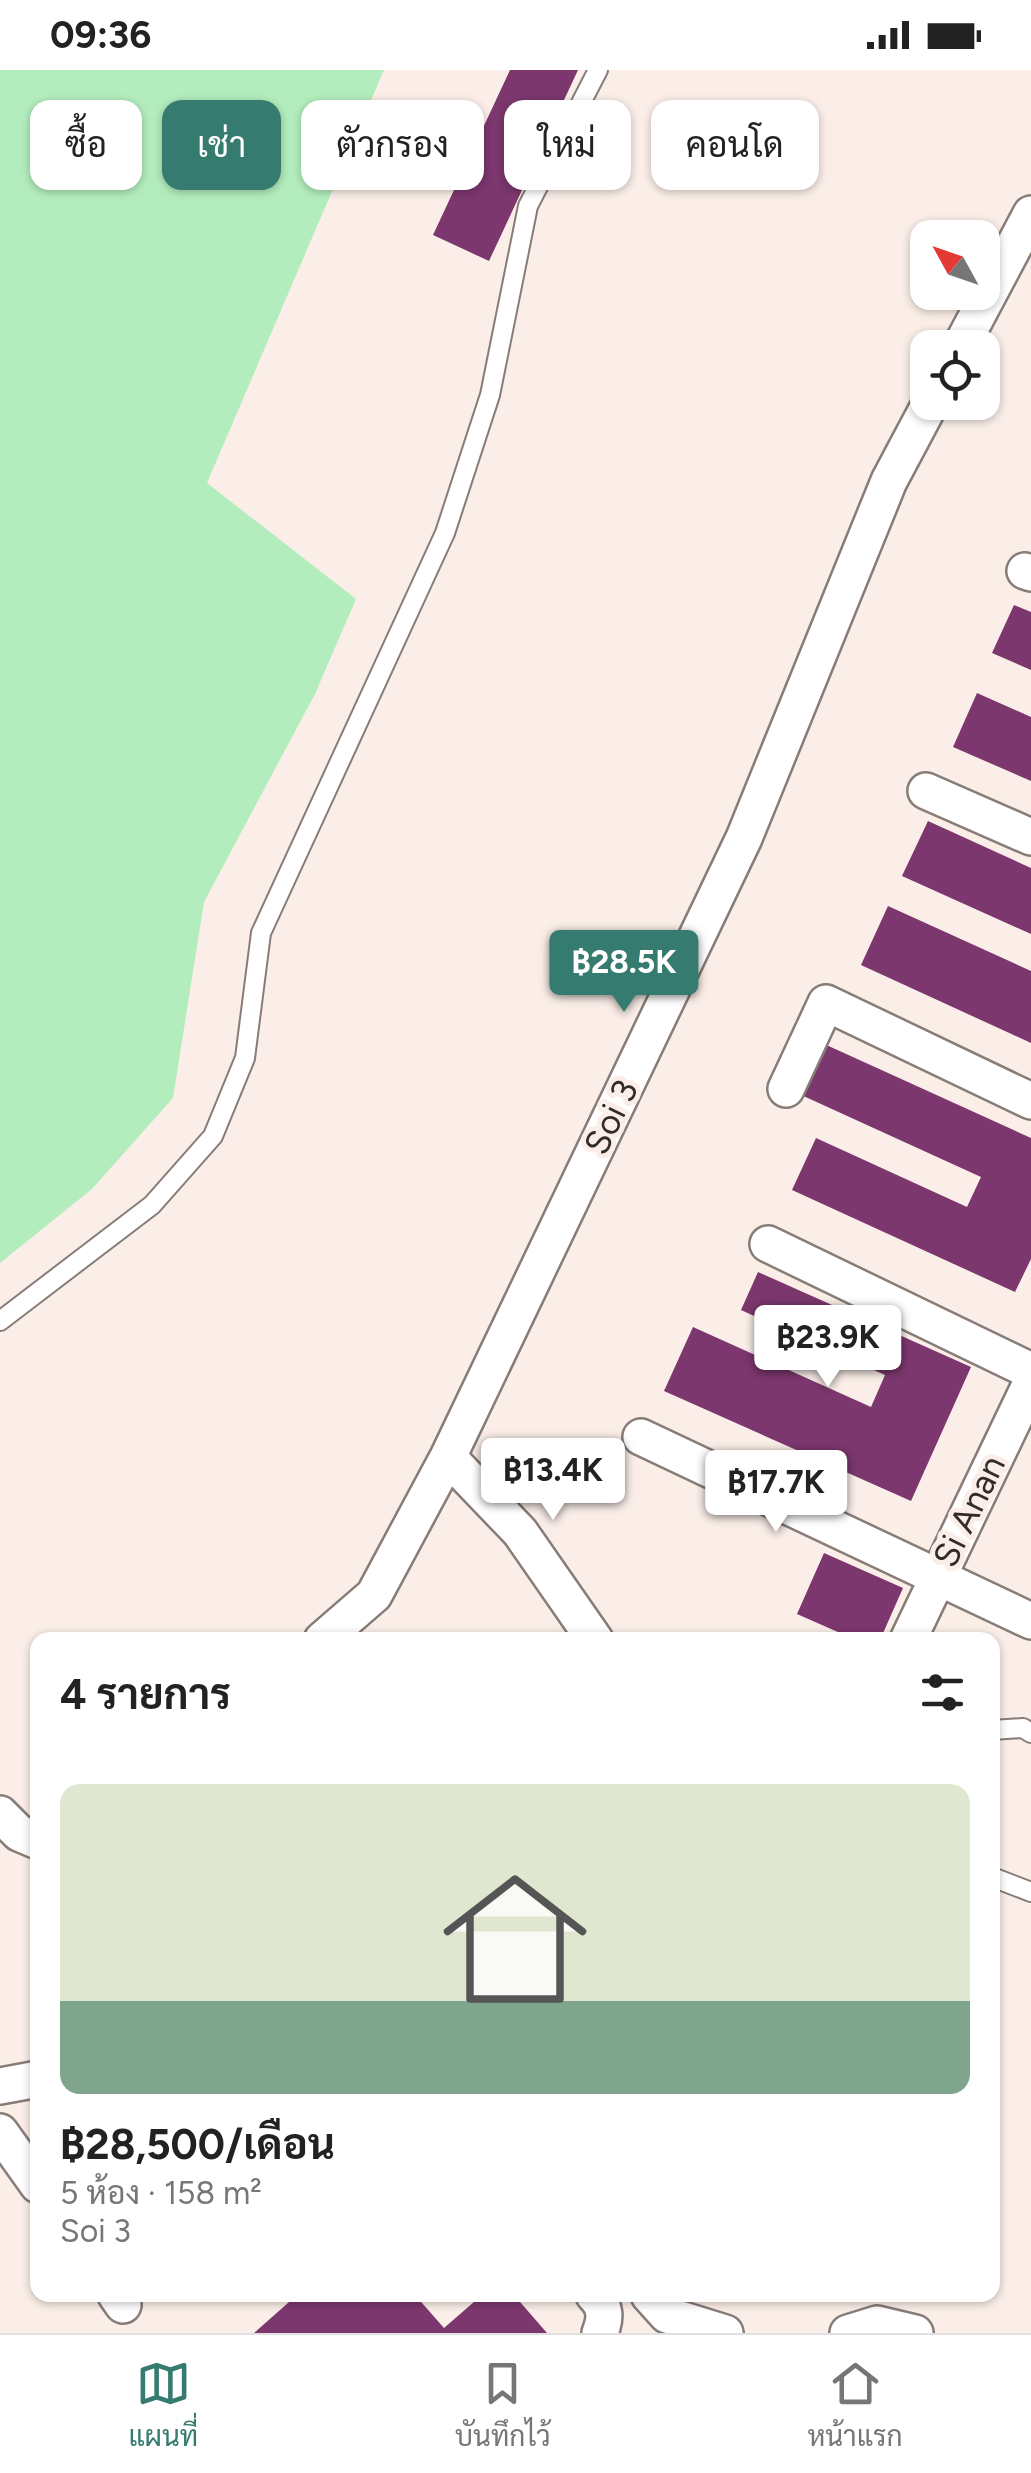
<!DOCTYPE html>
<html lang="th">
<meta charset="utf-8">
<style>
body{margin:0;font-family:Figtree,Sarabun,sans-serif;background:#f6f6f6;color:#222;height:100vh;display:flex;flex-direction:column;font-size:38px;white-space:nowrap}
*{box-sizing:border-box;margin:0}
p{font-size:32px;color:#767676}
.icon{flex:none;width:55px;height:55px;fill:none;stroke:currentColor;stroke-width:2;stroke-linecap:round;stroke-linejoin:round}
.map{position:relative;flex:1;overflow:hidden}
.sheet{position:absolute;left:30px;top:1562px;width:970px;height:670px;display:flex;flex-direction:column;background:#fff;border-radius:20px;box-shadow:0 2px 8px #0004}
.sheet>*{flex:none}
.banner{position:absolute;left:30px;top:30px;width:972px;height:90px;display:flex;gap:20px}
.needle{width:65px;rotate:310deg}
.tools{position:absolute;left:910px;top:150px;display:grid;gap:20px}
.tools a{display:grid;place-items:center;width:90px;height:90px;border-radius:20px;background:#fff;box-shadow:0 2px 8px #0004;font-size:50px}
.price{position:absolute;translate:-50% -85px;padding:0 22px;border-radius:10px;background:#fff;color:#222;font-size:32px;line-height:65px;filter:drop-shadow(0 2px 5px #0008)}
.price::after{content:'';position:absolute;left:50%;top:60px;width:30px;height:22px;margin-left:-15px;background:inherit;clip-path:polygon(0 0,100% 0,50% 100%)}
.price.on{background:#367b6f;color:#fff}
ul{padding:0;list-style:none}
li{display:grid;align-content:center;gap:20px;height:530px;padding:0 30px}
li span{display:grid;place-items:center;height:310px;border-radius:20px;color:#555}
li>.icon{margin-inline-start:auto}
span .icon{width:180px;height:180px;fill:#fffc;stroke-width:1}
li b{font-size:42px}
h2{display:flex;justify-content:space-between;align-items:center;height:120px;padding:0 30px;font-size:42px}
.chip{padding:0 35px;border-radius:20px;background:#fff;box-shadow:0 2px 8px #0004;font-size:35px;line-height:90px}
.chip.on{background:#367b6f;color:#fff}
.status{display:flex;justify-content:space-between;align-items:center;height:70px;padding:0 50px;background:#fff;direction:ltr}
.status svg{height:28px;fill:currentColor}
.dock{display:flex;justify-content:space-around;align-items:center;height:140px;border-top:2px solid #e0e0e0;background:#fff;font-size:28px;color:#767676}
.dock a{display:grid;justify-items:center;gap:5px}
.dock .on{color:#367b6f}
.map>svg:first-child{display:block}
</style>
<div class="status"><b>09:36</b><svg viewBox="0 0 49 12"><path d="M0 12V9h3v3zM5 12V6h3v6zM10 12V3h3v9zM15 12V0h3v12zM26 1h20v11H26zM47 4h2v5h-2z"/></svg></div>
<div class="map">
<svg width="1031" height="2263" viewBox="0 0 1031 2263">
<rect width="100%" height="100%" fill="#fbeee8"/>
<path fill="#b3edbd" d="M0,0H384L207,413L356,529L315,624L204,832L173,1028L92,1119L0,1193Z"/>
<path fill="#7c376e" d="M510,0H578L489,191L433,165Z
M1014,535L1031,542V600L992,583Z
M977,623L1031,647V711L953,677Z
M928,751L1031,798V864L902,806Z
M888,836L1031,901V973L861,895Z
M822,973L1031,1068V1189L1015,1222L792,1120L816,1068L967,1137L981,1107L799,1024Z
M758,1202L971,1297L911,1431L664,1321L693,1257L871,1337L885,1305L741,1240Z
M824,1483L903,1518L880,1570H856L797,1544Z
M297,2225H415L444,2258L482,2225H514L547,2263H254Z"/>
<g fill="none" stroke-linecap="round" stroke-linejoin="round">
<defs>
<path id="service" d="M0,1251L152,1135L213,1066L245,988L261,863L445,463L490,325L528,136L598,0
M992,1660L1023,1658L1031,1663
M992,1807L1031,1822"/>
<path id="minor" d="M960,278L1031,144
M1025,501L1031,503
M926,721L1031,767
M786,1019L826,933L1031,1031
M768,1174L1031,1301
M641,1367L1031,1551
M448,1387L520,1462L595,1570
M322,1570L374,1525L448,1387L744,768L889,411L931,332
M908,1570L1031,1313
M0,1744L19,1763L38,1771
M0,2016L38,2009
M0,2062L38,2115
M116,2225L123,2235
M594,2225C606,2237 606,2248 600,2263
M649,2225L667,2245L725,2263
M848,2263L877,2254L915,2263"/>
</defs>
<use href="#service" stroke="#887c77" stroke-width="22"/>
<use href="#minor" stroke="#887c77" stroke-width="40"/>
<use href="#service" stroke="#fff" stroke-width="18"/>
<use href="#minor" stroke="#fff" stroke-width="35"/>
</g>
<g text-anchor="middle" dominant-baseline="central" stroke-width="10" stroke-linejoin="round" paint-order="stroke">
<g font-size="35" fill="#312c2a" stroke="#fbeee8">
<text transform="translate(611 1047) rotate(-64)">Soi 3</text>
<text transform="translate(969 1441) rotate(-64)">Si Anan</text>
</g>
</g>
</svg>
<div class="tools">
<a><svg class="needle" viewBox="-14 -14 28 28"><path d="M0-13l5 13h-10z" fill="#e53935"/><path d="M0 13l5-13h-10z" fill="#767676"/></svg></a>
<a><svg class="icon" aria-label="locate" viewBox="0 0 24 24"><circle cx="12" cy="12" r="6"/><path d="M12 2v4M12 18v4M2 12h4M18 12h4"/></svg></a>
</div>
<b class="price on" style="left:624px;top:945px">฿28.5K</b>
<b class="price" style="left:828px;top:1320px">฿23.9K</b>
<b class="price" style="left:553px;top:1453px">฿13.4K</b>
<b class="price" style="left:776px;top:1465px">฿17.7K</b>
<div class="banner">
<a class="chip">ซื้อ</a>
<a class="chip on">เช่า</a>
<a class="chip">ตัวกรอง</a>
<a class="chip">ใหม่</a>
<a class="chip">คอนโด</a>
</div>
<section class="sheet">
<h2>4 รายการ<svg class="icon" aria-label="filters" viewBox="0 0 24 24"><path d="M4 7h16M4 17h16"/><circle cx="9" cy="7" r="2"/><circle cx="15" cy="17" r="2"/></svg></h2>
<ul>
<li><span style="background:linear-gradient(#dfe7d0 70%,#7fa58c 0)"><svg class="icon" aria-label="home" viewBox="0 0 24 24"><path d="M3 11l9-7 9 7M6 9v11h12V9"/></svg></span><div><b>฿28,500/เดือน</b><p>5 ห้อง · 158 m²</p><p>Soi 3</p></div></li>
</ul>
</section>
</div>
<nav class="dock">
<a class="on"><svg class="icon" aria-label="map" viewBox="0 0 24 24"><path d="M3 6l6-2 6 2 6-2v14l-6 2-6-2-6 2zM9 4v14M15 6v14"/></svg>แผนที่</a>
<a><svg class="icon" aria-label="saved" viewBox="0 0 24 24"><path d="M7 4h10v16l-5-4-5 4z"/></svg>บันทึกไว้</a>
<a><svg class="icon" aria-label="home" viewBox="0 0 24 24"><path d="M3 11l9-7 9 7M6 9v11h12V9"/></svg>หน้าแรก</a>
</nav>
